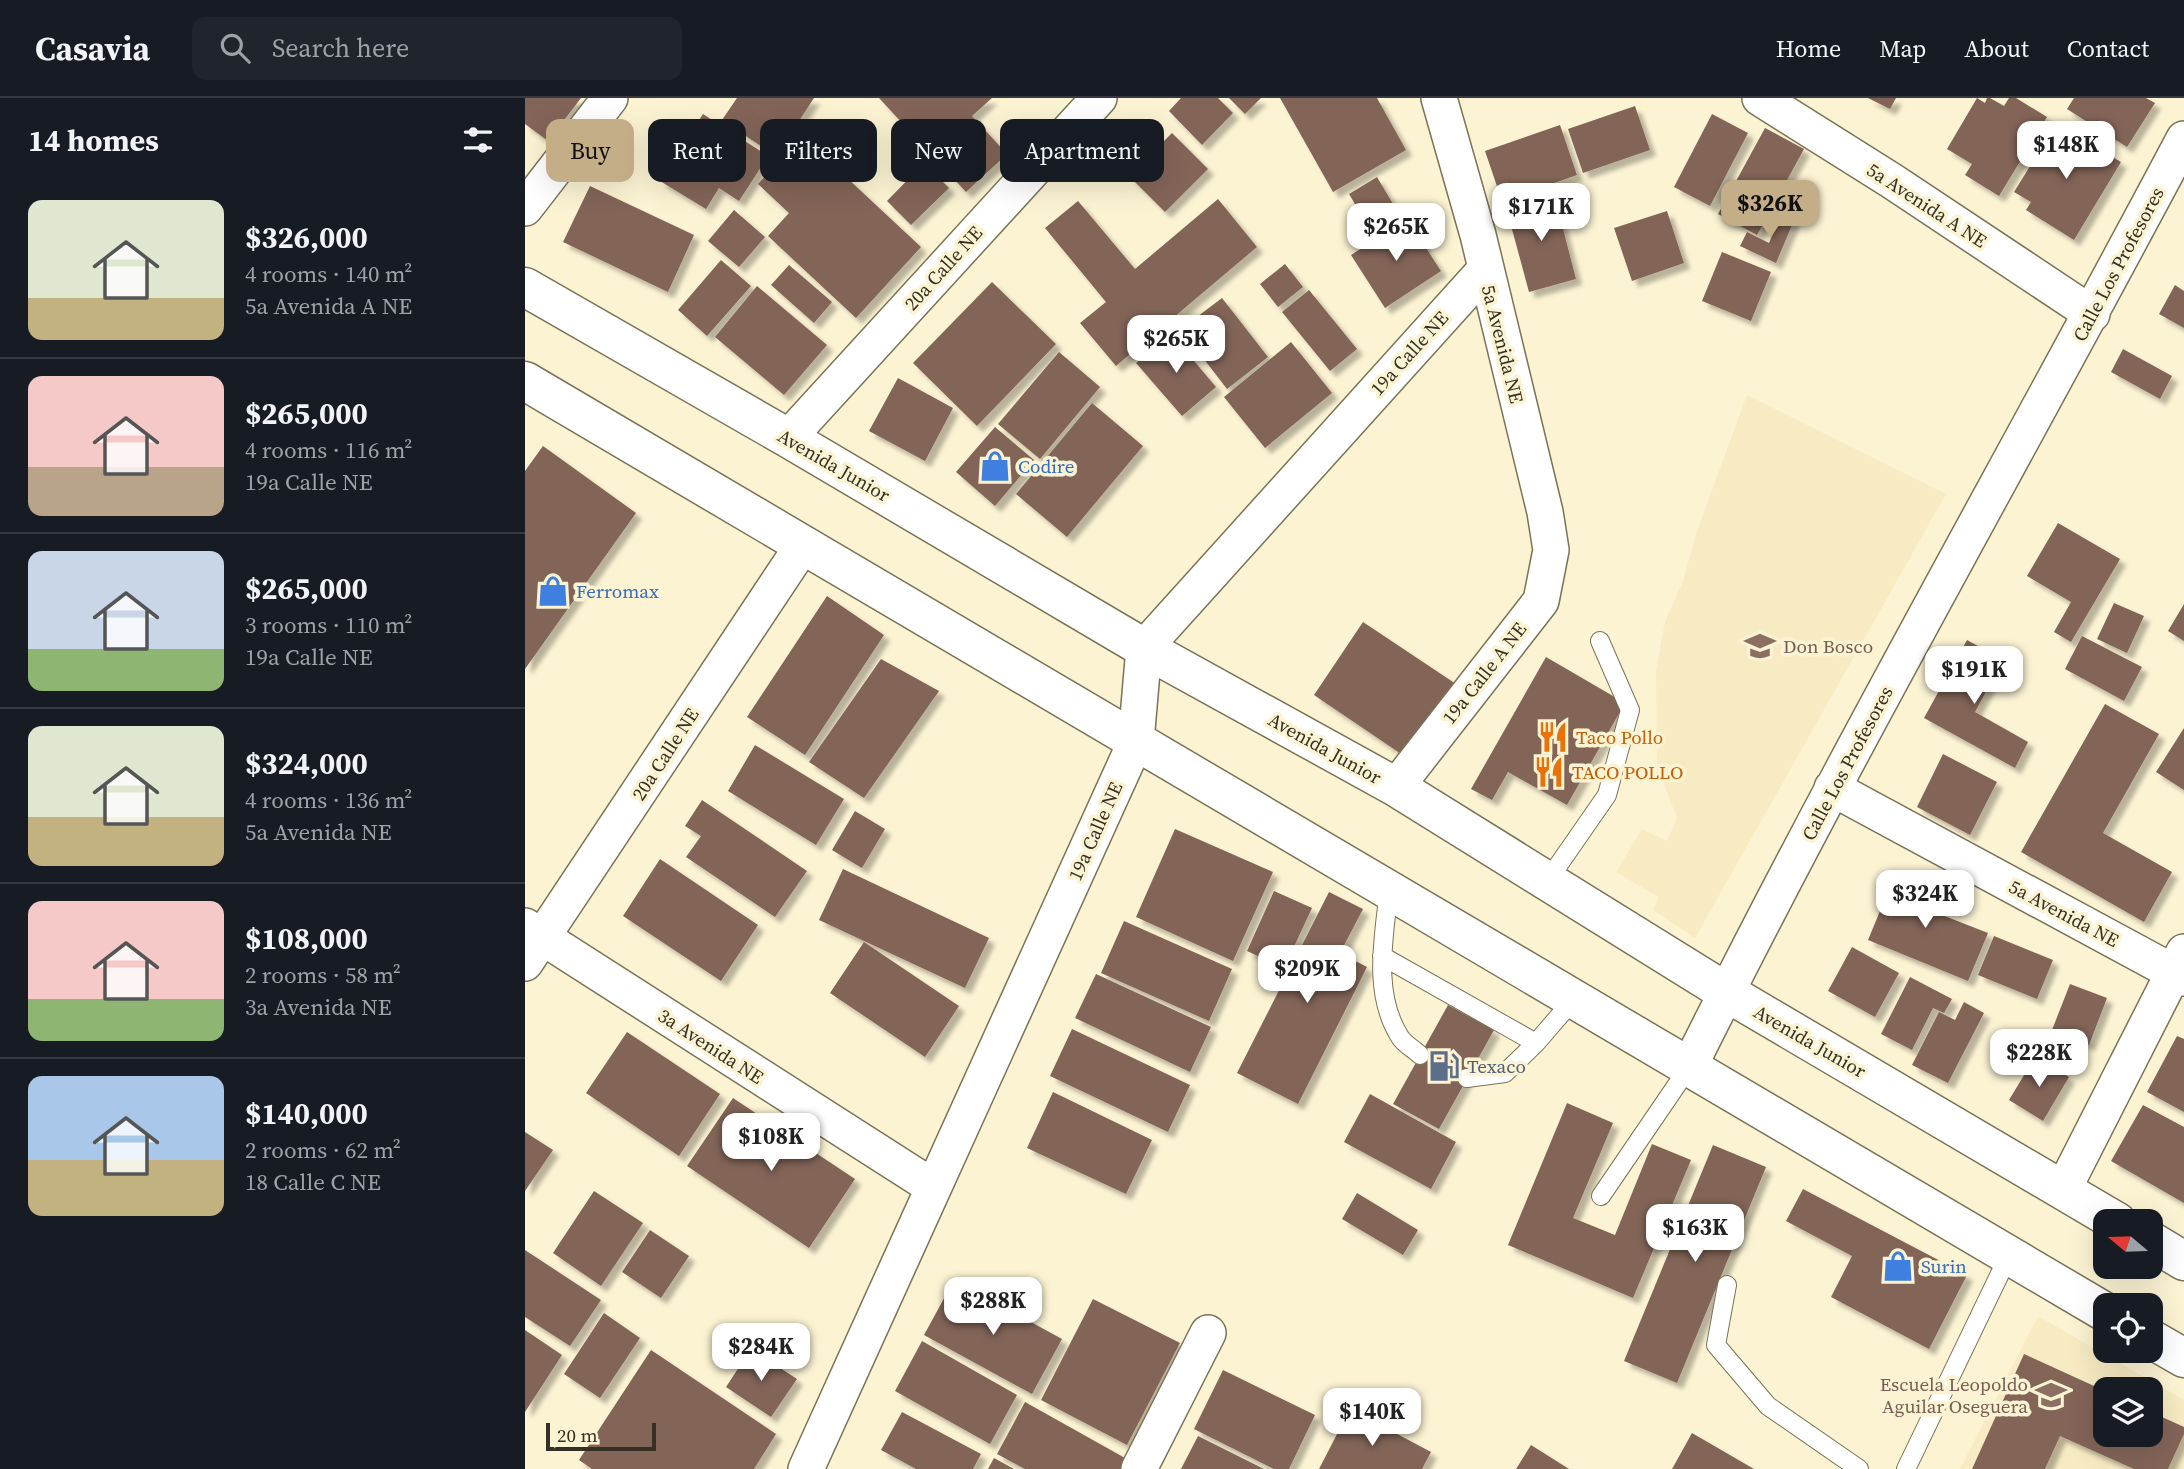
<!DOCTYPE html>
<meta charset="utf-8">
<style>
body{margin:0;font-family:"Source Serif 4",serif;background:#20242c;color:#f1f3f6;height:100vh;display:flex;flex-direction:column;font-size:26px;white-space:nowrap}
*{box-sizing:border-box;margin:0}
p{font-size:23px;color:#9ea1a6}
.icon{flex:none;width:38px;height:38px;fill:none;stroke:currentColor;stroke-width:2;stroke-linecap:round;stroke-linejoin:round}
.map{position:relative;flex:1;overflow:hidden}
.side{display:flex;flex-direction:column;background:#171b24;width:525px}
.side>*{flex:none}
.banner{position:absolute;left:21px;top:21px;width:665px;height:63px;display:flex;gap:14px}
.needle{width:46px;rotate:289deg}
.tools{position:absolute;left:1568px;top:1111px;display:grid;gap:14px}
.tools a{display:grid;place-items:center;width:70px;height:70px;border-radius:14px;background:#171b24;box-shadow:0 7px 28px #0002;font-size:35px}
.scale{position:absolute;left:21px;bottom:18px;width:110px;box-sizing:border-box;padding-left:7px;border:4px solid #343124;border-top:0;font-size:19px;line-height:24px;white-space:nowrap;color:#343124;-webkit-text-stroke:5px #fcf3d3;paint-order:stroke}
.price{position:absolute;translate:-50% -60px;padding:0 16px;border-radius:14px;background:#fff;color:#222;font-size:23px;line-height:46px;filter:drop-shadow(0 2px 4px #0008)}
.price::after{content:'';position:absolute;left:50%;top:42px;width:21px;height:16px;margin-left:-10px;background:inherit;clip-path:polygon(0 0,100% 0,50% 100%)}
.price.selected{background:#c3ae88;color:#111}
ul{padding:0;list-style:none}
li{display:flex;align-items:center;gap:21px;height:175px;padding:0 28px}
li+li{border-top:2px solid #363941}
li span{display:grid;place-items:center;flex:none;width:196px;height:140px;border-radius:14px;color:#555}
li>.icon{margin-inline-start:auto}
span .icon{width:84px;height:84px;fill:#fffc;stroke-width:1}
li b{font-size:30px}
h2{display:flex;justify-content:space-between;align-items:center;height:84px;padding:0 28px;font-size:30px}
.chip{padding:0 24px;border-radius:14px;background:#171b24;box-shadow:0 7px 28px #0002;font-size:24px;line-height:63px}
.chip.selected{background:#c3ae88;color:#111}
header{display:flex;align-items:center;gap:42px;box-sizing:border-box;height:98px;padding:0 35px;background:#171b24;border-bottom:2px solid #363941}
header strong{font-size:33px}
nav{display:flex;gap:38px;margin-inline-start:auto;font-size:24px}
.search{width:490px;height:63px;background:#20242c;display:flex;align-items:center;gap:18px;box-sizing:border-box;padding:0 24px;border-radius:14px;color:#9ea1a6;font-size:26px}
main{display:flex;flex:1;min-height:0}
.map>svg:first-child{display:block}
</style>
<header>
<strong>Casavia</strong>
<div class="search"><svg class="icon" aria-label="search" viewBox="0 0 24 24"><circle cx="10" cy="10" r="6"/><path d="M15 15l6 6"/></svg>Search here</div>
<nav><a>Home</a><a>Map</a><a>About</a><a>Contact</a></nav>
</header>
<main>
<section class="side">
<h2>14 homes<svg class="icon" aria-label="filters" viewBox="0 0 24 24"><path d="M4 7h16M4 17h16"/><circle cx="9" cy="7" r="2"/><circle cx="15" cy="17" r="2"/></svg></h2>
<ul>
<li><span style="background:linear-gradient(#dfe7d0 70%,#c2b280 0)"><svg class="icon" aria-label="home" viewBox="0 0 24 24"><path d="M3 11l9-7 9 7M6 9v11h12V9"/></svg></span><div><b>$326,000</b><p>4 rooms · 140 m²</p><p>5a Avenida A NE</p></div></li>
<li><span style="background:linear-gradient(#f6c9c9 65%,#b9a48a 0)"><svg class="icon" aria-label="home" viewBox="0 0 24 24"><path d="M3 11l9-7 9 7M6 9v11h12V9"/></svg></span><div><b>$265,000</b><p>4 rooms · 116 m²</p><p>19a Calle NE</p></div></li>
<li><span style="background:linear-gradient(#c9d6e8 70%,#8fb573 0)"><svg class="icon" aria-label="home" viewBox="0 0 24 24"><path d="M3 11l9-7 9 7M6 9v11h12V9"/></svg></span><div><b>$265,000</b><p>3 rooms · 110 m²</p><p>19a Calle NE</p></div></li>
<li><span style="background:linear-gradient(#dfe7d0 65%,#c2b280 0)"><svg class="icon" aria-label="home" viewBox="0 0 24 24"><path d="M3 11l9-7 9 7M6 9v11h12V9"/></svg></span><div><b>$324,000</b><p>4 rooms · 136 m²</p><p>5a Avenida NE</p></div></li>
<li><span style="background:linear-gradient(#f6c9c9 70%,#8fb573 0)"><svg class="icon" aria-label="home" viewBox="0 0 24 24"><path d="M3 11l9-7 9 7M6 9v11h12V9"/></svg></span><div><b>$108,000</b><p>2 rooms · 58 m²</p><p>3a Avenida NE</p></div></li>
<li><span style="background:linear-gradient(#a9c7e8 60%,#c2b280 0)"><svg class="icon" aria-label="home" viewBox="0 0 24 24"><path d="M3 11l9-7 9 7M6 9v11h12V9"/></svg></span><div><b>$140,000</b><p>2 rooms · 62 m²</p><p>18 Calle C NE</p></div></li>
</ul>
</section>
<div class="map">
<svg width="1659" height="1371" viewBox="0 0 1659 1371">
<defs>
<filter id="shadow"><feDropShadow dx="6" dy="6" stdDeviation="2" flood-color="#0004"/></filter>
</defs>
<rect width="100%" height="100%" fill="#fcf3d3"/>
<path fill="#f7ebc3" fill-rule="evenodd" d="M1222,297L1421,396L1170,840L1128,812L1134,799L1091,774L1117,731L1142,743L1152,720L1132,668L1131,573L1140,524L1158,483L1172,433Z
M1513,1218L1659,1302V1371H1435ZM1580,1292H1626V1337H1580Z"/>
<path fill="#836558" filter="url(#shadow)" d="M0,0H56L23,43L0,26Z
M212,0H289L251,58L197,22Z
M354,0H467L447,18L482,56L441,94Z
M656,0H693L708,15L677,47L644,13Z
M704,0H736L720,16Z
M755,0H852L881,52L808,94Z
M1343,0H1371L1365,11Z
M1452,0L1460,5L1462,0H1465L1479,8L1484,0H1491L1522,19L1474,98L1440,77L1447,66L1422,51Z
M1549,0H1621L1630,5L1602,49L1542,11Z
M1110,8L1125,52L1058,75L1043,31Z
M178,16L243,58L214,103L194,90L181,111L135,83Z
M1187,16L1223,35L1185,108L1149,89Z
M1531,26L1596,64L1549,142L1501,112L1506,104L1489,94Z
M1035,27L1052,77L977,103L960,53Z
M1240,30L1279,51L1232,137L1193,116Z
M647,35L683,71L640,114L604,78Z
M277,38L396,149L331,220L243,138L264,115L233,86Z
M399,65L424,90L386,127L362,103Z
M852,79L874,116L846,133L824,96Z
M65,88L169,137L143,194L38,144Z
M1029,96L1051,181L1004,194L981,109Z
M693,101L732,149L591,268L555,225L581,204L520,130L553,103L610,171Z
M209,112L240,139L214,169L183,143Z
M1142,113L1159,165L1107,183L1089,130Z
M1257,114L1270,120L1251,165L1215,148L1222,134L1244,145Z
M882,121L916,173L860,210L826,157Z
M1197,154L1246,174L1226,223L1177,203Z
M196,162L226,188L182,238L153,212Z
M760,166L778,189L753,209L735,186Z
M264,167L307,204L289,225L246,187Z
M467,184L531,246L452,328L388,265Z
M1650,187L1659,193V230L1634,216Z
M232,188L302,247L259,297L190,239Z
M784,192L832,251L805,273L757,214Z
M697,200L743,259L702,291L656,231Z
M646,236L691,289L657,318L611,265Z
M766,244L807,295L740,350L699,299Z
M1598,251L1647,278L1635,301L1586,274Z
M534,254L575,289L515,361L473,326Z
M373,280L428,310L400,363L344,333Z
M567,305L618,348L542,439L491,396Z
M470,329L509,362L470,408L431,374Z
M18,348L111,415L0,571V373Z
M1533,425L1595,461L1546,544L1529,534L1546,504L1502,478Z
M302,498L359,537L280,657L222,619Z
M1589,505L1619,518L1602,555L1572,541Z
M1659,506V543L1643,533Z
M838,524L934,588L885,662L789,597Z
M1557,538L1617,569L1599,603L1540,571Z
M1442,542L1478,562L1450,614L1503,644L1490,670L1399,620Z
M1021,559L1100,605L1042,707L983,674L967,702L946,691Z
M356,561L414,593L339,700L284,664Z
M1580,606L1634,636L1578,735L1647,774L1619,824L1496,754Z
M1659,630V692L1631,674Z
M230,647L319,701L291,747L203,693Z
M1418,656L1472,684L1445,737L1392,709Z
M177,702L282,773L250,819L161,759L176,738L160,728Z
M330,713L360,731L337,770L307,752Z
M650,731L748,774L708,863L611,819Z
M135,761L233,827L196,883L98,818Z
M318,771L464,840L440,890L294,822Z
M1372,772L1404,785L1394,808L1463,835L1443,883L1343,842Z
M749,793L787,810L759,870L722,853Z
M804,794L838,811L815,855L842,869L773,1006L712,975Z
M599,823L707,871L684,923L576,875Z
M1469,838L1528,862L1512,901L1453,877Z
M339,844L434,908L400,959L305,895Z
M1327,849L1374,875L1350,919L1303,893Z
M571,876L686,929L665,974L550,920Z
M1385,879L1427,901L1419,915L1408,910L1387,952L1356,936Z
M1545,886L1582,900L1564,947L1527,932Z
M1439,904L1459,915L1423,985L1387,967L1414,914L1430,922Z
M923,907L969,932L914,1031L868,1006Z
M547,931L665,987L643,1034L525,978Z
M102,934L195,996L154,1058L61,995Z
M1652,938L1659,941V1014L1622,994Z
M1510,959L1544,979L1518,1023L1484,1002Z
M528,994L627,1042L601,1096L502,1050Z
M845,996L931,1044L906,1091L819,1044Z
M208,1000L330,1081L284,1150L162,1068Z
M1042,1005L1088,1025L1048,1120L1090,1137L1127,1046L1166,1062L1108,1200L983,1147Z
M1618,1007L1659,1029V1105L1586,1063Z
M0,1034L28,1052L0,1093Z
M1188,1047L1241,1069L1152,1285L1099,1263Z
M1278,1091L1442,1177L1404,1251L1306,1199L1327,1158L1261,1123Z
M69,1093L118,1125L76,1188L28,1155Z
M832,1095L893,1132L878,1157L817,1121Z
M125,1132L164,1158L136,1200L97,1174Z
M0,1152L76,1202L45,1248L0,1219Z
M429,1182L537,1241L507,1296L399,1237Z
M568,1201L655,1245L602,1347L516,1302Z
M79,1215L115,1240L75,1300L39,1276Z
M0,1232L37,1257L0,1314Z
M397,1243L492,1297L465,1346L370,1293Z
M226,1251L272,1281L246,1319L201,1289Z
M126,1252L251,1336L229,1371H67L54,1362Z
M1499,1256L1580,1293V1337H1626V1314L1659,1329V1336L1643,1371H1609L1535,1338L1520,1371H1447Z
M698,1272L790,1317L764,1371H749L669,1331Z
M500,1304L600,1360L595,1371H500L472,1356Z
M825,1311L906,1354L897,1371H794Z
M377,1314L456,1356L448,1371H391L356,1352Z
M1167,1335L1229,1371H1147Z
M673,1338L739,1371H656Z
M1006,1347L1044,1371H991Z
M469,1360L489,1371H463Z"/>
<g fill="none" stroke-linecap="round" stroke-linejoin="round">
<defs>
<path id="lane" d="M1023,782L1082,697L1105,612L1075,543
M864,792C859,839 847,895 875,939C879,946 889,951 895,957
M857,858L1011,945
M942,980L980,975L1011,945L1049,901
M1076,1098L1164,969
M1202,1187L1191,1247L1243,1308L1334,1371
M1381,1371L1484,1157"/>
<path id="street" d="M1235,0L1367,83L1567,216
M0,110L85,0
M263,340L574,0
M871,689L1016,503L1026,452L1020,414L953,137L914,0
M1307,690L1659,880
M0,828L408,1089
M0,865L278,447
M1164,969C1320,655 1495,351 1659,41
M1538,1092L1659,854
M281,1371L611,643L619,550L960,172
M614,1371L683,1235"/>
<path id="secondary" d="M0,189L263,340L619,550L871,689L1201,894L1592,1124
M0,283L1580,1214
M1626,1143L1659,1163
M1626,1241L1659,1260"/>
</defs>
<use href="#lane" stroke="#7b7356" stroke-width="20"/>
<use href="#street" stroke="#7b7356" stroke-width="38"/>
<use href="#secondary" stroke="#7b7356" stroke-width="41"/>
<use href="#lane" stroke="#fff" stroke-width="18"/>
<use href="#street" stroke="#fff" stroke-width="35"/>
<use href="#secondary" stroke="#fff" stroke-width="38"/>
</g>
<defs>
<symbol id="shop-bare" viewBox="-9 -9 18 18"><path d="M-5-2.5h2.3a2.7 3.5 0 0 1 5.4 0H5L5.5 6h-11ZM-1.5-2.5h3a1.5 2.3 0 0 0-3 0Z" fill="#3f7fe0" stroke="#fcf3d3" stroke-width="2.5" paint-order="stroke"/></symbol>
<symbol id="school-bare" viewBox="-9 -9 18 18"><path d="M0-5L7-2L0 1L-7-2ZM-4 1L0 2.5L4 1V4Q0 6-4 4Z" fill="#8d6e63" stroke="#fcf3d3" stroke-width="2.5" paint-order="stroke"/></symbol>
<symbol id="restaurant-bare" viewBox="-9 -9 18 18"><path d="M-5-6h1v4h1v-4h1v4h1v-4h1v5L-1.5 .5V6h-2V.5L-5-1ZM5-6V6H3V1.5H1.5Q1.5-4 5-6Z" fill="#e8710a" stroke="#fcf3d3" stroke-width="2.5" paint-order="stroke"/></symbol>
<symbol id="fuel-bare" viewBox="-9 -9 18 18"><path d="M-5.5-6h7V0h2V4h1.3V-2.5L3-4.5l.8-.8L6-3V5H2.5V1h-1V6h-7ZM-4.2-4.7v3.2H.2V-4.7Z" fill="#5c6f8a" stroke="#fcf3d3" stroke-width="2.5" paint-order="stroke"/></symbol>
</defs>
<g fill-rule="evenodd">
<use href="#shop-bare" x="448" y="346" width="44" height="44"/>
<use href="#shop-bare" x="6" y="471" width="44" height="44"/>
<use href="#school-bare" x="1213" y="526" width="44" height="44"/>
<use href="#restaurant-bare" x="1006" y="617" width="44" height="44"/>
<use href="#restaurant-bare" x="1002" y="652" width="44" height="44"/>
<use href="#fuel-bare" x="897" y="946" width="44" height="44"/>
<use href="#shop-bare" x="1351" y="1146" width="44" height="44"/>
<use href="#school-bare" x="1504" y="1275" width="44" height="44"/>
</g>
<g text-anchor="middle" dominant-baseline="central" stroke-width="7" stroke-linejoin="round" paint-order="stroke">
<g font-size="19" fill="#343124" stroke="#fcf3d3">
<text transform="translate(1402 107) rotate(33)">5a Avenida A NE</text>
<text transform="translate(1593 166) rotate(-62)">Calle Los Profesores</text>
<text transform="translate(418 170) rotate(-48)">20a Calle NE</text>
<text transform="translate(978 246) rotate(76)">5a Avenida NE</text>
<text transform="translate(884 255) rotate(-48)">19a Calle NE</text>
<text transform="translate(309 367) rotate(30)">Avenida Junior</text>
<text transform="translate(959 575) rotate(-52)">19a Calle A NE</text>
<text transform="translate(800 650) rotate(29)">Avenida Junior</text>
<text transform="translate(140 656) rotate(-57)">20a Calle NE</text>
<text transform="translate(1322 665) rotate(-62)">Calle Los Profesores</text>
<text transform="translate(570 733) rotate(-66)">19a Calle NE</text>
<text transform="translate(1539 815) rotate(28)">5a Avenida NE</text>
<text transform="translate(1285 943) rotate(30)">Avenida Junior</text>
<text transform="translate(186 948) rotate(33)">3a Avenida NE</text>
</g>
<g font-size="19" fill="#366cbe" stroke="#fcf3d3" text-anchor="start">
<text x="493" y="368">Codire</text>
<text x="51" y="493">Ferromax</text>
<text x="1396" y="1168">Surin</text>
</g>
<g font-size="19" fill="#785e54" stroke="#fcf3d3" text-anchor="start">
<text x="1258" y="548">Don Bosco</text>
<text x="1503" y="1286" text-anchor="end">Escuela Leopoldo<tspan x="1503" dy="22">Aguilar Oseguera</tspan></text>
</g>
<g font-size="19" fill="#c56008" stroke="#fcf3d3" text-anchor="start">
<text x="1051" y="639">Taco Pollo</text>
<text x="1047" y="674">TACO POLLO</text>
</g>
<g font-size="19" fill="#4e5e75" stroke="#fcf3d3" text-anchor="start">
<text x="942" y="968">Texaco</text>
</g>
</g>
</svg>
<div class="tools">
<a><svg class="needle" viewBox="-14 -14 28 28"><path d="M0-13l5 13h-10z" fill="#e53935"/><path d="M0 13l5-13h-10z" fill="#9ea1a6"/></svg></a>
<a><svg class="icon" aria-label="locate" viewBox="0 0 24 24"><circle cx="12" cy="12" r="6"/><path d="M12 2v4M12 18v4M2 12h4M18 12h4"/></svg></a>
<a><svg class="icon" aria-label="layers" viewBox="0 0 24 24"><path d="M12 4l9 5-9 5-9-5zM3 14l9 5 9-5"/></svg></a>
</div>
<div class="scale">20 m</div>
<b class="price" style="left:1541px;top:83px">$148K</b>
<b class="price selected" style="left:1245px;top:142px">$326K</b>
<b class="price" style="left:1016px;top:145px">$171K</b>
<b class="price" style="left:871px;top:165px">$265K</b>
<b class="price" style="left:651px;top:277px">$265K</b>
<b class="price" style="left:1449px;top:608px">$191K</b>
<b class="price" style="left:1400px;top:832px">$324K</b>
<b class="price" style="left:782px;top:907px">$209K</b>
<b class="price" style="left:1514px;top:991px">$228K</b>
<b class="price" style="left:246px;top:1075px">$108K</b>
<b class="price" style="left:1170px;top:1166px">$163K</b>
<b class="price" style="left:468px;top:1239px">$288K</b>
<b class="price" style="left:236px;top:1285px">$284K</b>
<b class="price" style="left:847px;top:1350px">$140K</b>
<div class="banner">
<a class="chip selected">Buy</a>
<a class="chip">Rent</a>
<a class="chip">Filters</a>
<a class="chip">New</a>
<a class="chip">Apartment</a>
</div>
</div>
</main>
